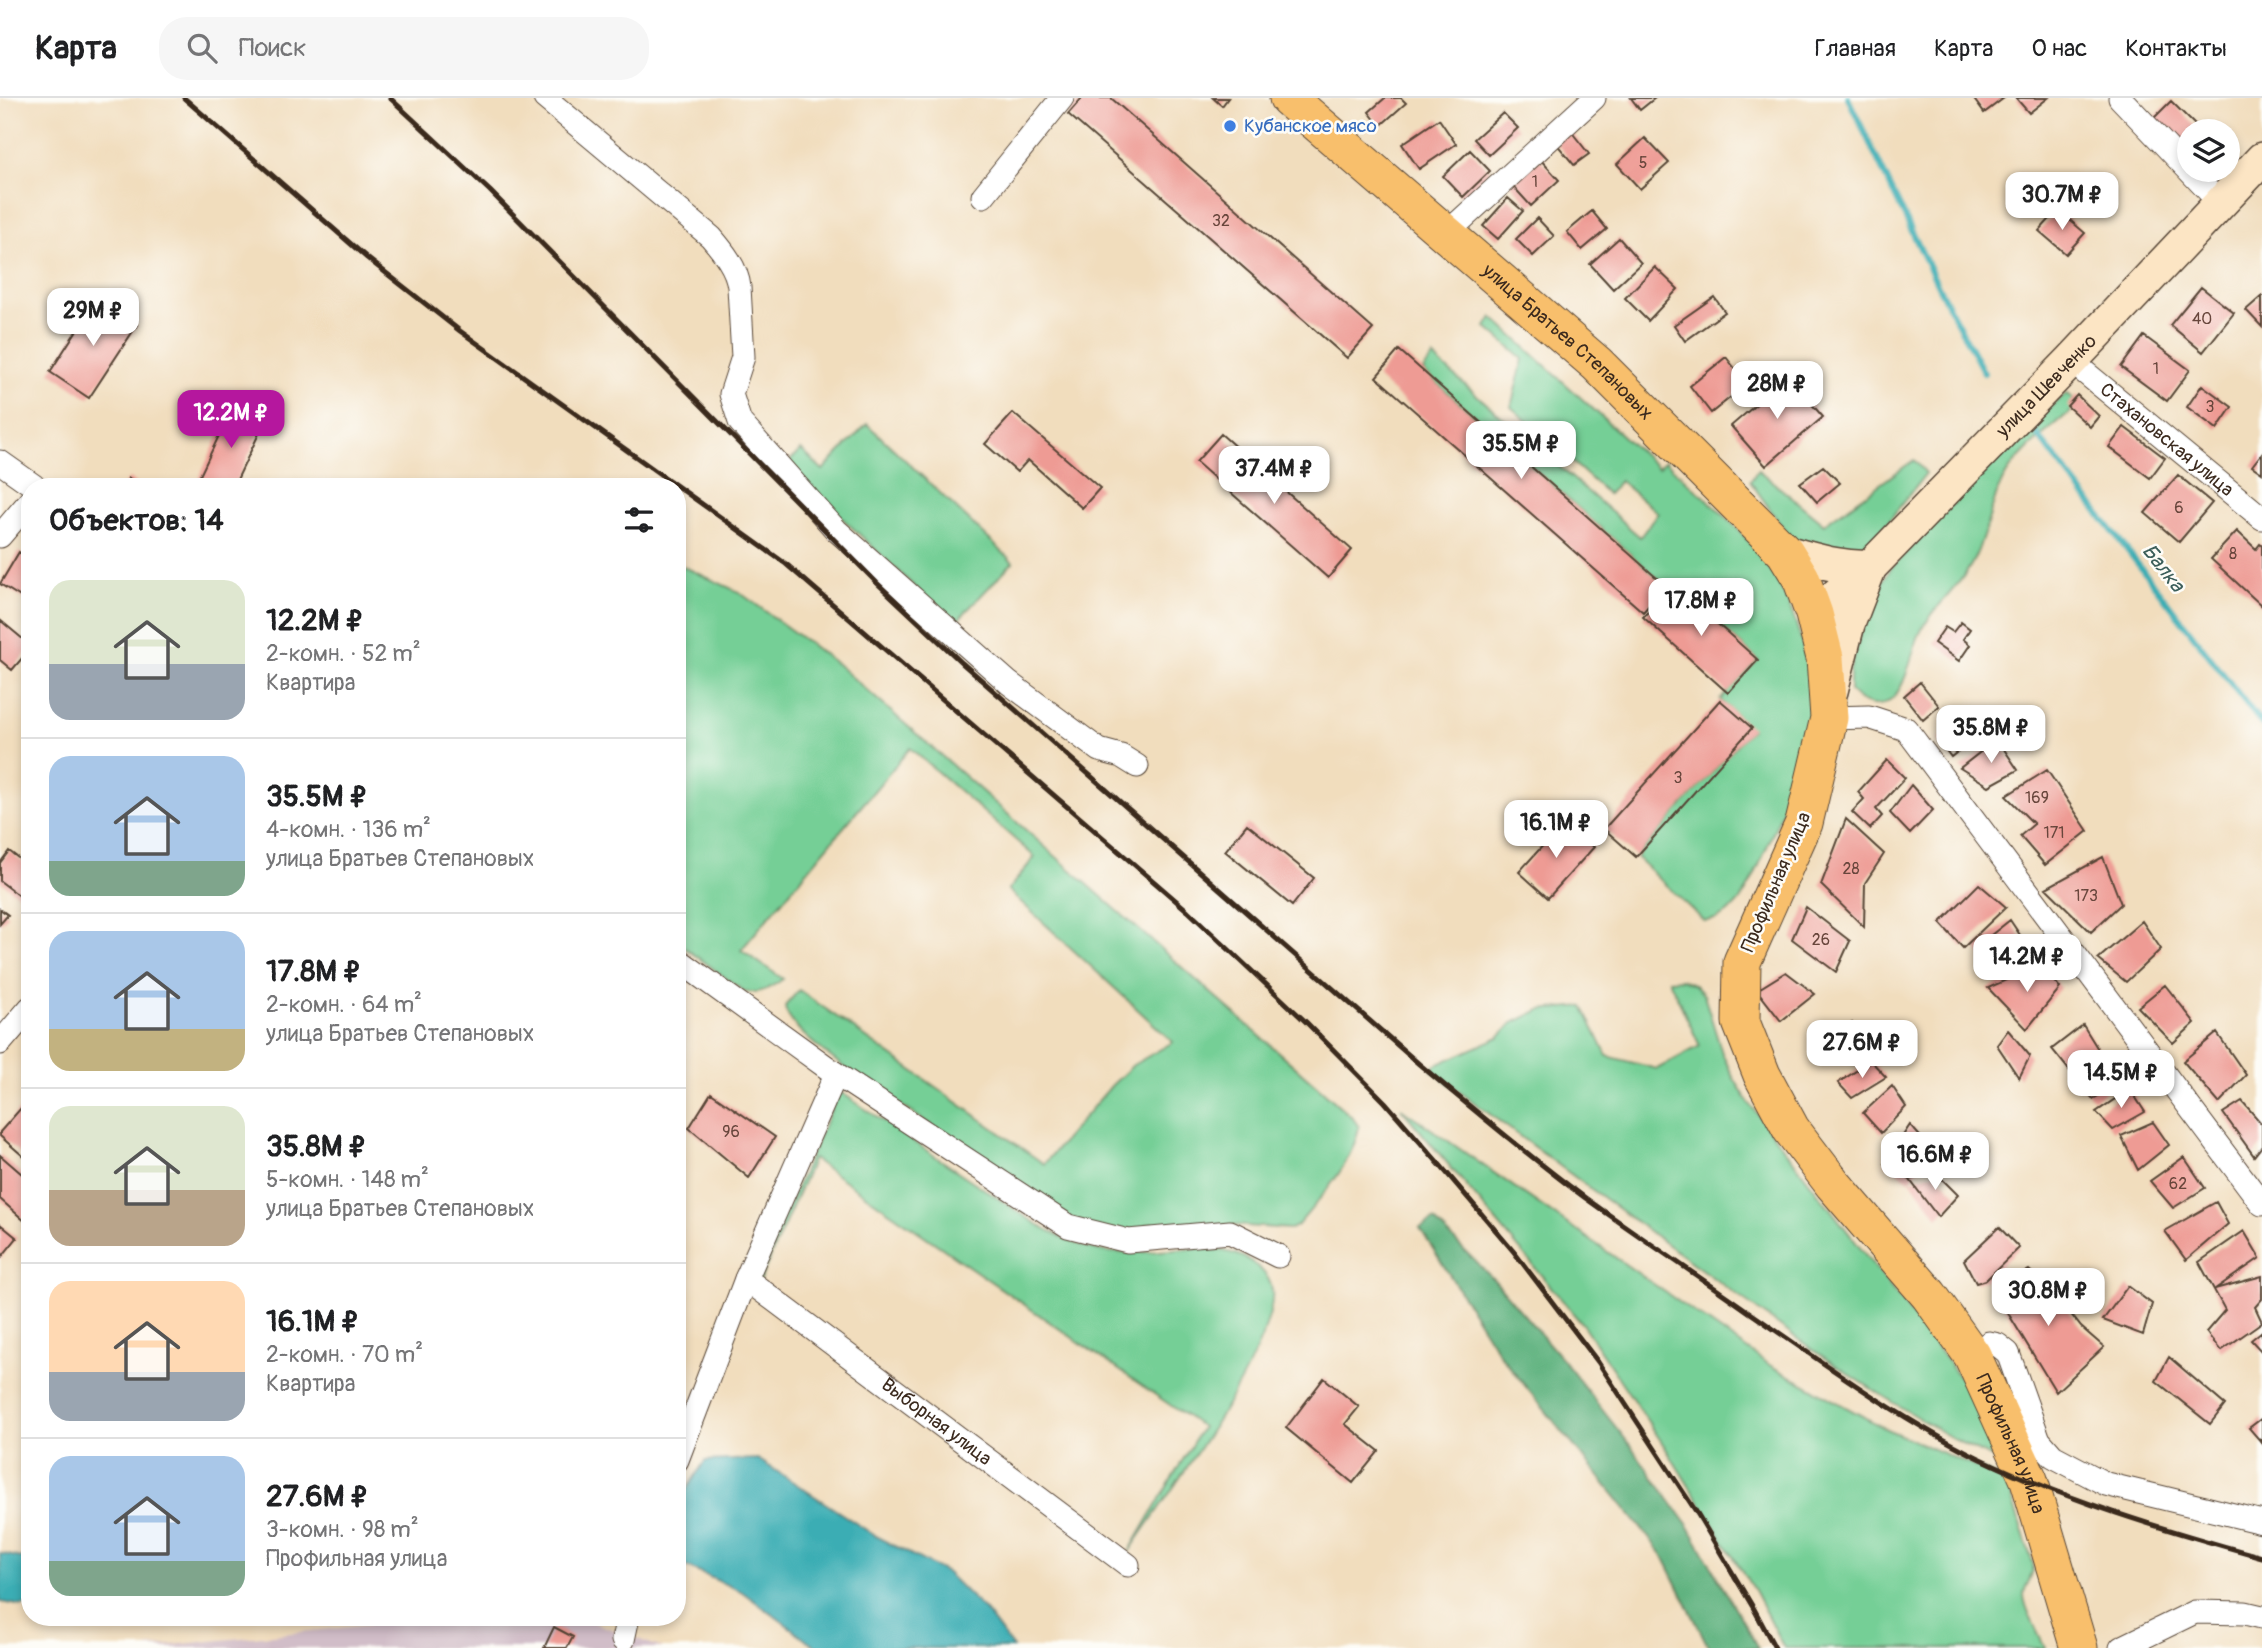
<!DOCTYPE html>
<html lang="ru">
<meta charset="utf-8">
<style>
body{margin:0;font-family:Pangolin,sans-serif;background:#f6f6f6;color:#202124;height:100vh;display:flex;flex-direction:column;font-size:26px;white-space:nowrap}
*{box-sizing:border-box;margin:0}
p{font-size:23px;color:#757577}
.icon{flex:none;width:38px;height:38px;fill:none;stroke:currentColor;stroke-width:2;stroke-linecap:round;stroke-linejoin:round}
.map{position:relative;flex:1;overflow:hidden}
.sheet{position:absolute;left:21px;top:380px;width:665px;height:1148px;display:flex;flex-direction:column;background:#fff;border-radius:28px;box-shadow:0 4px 10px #0003}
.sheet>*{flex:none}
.controls{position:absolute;left:2177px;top:21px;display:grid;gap:14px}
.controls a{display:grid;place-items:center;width:63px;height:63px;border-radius:50%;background:#fff;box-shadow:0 4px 10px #0003;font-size:35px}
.price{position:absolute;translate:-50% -60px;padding:0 16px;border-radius:14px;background:#fff;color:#222;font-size:23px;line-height:46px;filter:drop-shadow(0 2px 4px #0008)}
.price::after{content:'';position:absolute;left:50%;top:42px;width:21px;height:16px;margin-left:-10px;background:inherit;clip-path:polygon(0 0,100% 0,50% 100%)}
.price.selected{background:#b5179e;color:#fff}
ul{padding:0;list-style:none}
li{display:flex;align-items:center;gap:21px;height:175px;padding:0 28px}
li+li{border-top:2px solid #e0e0e0}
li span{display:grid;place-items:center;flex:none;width:196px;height:140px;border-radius:21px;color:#555}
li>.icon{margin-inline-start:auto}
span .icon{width:84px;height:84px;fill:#fffc;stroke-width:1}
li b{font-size:30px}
h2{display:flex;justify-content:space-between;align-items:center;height:84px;padding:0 28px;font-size:30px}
header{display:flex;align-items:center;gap:42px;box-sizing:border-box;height:98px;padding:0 35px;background:#fff;border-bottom:2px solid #e0e0e0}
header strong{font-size:33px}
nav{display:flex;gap:38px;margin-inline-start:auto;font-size:24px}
.search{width:490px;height:63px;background:#f6f6f6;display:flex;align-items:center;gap:18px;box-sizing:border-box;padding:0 24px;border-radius:28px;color:#757577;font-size:26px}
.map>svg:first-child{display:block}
</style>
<header>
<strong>Карта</strong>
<div class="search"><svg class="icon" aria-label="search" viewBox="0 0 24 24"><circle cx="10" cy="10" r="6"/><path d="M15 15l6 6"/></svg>Поиск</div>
<nav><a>Главная</a><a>Карта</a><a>О нас</a><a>Контакты</a></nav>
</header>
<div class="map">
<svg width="2262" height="1550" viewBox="0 0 2262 1550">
<rect width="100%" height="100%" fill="#fdfcf7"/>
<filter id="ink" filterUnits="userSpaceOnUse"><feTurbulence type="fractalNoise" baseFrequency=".0143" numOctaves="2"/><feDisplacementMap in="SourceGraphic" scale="14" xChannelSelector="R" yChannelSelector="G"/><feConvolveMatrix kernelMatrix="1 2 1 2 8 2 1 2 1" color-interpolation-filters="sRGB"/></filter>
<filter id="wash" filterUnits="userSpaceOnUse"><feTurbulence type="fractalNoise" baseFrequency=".00686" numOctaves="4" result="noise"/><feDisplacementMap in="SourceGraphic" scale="28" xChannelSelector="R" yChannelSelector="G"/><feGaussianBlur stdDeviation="1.57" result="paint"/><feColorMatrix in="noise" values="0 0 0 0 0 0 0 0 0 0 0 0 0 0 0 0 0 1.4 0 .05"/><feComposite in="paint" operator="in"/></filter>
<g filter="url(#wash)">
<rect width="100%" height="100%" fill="#f1ddbd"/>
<path fill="#d1bdc8" d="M445,1519H579L662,1550H144Z"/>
<path fill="#74cf96" stroke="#587c5a" stroke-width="2" d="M1492,219L1658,370L1665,363C1695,392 1730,419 1756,452C1792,495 1814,565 1810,621C1807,658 1781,716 1766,751C1753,780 1740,821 1704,823L1636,759L1751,631L1720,602L1758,562L1673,486L1666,488L1423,273L1433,259L1640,439L1658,415L1620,383L1608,396L1511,309L1523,261L1486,229Z
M2067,295L2079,306C2056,327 2019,353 2004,380C1990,405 1987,438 1972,465C1959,490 1934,508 1921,533C1911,552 1908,588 1891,601C1877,613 1861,606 1850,593V572L1868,507L1891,470L2020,334Z
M867,326L1013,464L954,526L786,367L801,352L823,372Z
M1914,362L1926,375L1870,447L1860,454L1849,456L1791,441L1750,383L1758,372L1824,426Z
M682,468L739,494L837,566L1352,1019L1359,1029C1352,1067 1321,1099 1297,1128L1291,1131L1230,1127L1137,1139L1084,1129L848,972C832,960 785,927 785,908L799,892L1044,1066L1112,987L1133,967L1173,944L1008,792L1035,759L910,650L741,852L783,881C770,890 761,896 745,894L677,844V472Z
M1682,881L1694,886L1704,897L1722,955L1733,979L1749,1005L1967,1289L2001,1363C1969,1351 1941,1334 1912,1316C1854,1281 1799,1243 1745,1203C1640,1127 1536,1051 1432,973L1434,968L1499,939L1513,925L1540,912L1583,908L1607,958L1657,971L1700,948L1669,882Z
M842,995C890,1028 939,1061 987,1093C1019,1114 1052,1139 1089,1150C1139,1165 1193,1139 1241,1158C1254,1164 1270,1176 1272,1192C1279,1248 1163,1403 1129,1454L1202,1329L813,1061L758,1187L755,1182L838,996Z
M1401,1010L1771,1268L1884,1330L1997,1378L2008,1389L2033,1466C2035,1479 2024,1486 2024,1497C2024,1510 2039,1537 2045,1550H1784L1755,1494L1663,1346L1583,1227Z"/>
<path fill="#5fb27f" stroke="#4d6e4e" stroke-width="2" d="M1434,1122L1495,1183L1562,1261L1630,1347L1688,1427L1758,1550H1709L1662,1456L1500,1257L1420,1130Z"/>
<path fill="#3badb4" stroke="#3b6c69" stroke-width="2" d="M758,1361L877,1439L947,1475L986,1514L1013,1550H818L741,1493L680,1466L677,1406L705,1363Z
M0,1455L30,1462V1504L23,1508L0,1504Z"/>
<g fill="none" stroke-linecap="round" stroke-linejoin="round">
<path stroke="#3badb4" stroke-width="6" d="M1848,0L1938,188L1984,275
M2037,336L2262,626"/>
</g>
<g id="blocks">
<path fill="#ee9b94" d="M1082,0H1111L1373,231L1347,260L1068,16Z
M1213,0H1228L1222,8Z
M1385,0H1401L1406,5L1380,28L1369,14Z
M1631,0H1655L1640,12Z
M1973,0H2004L1984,15Z
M2016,0H2048L2029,15Z
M2171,3L2201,33H2189V49L2185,53L2153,21Z
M1503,15L1518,30L1489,57L1474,41Z
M1439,21L1456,46L1419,71L1402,46Z
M1570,32L1589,56L1574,67L1555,44Z
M1645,40L1669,65L1640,91L1617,66Z
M1470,52L1490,73L1463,99L1443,78Z
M1539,60L1559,82L1531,108L1511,86Z
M1508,100L1523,113L1498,141L1483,128Z
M2058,112L2085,135L2066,156L2039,133Z
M1592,113L1607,131L1582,152L1567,134Z
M1537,120L1554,138L1533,158L1516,141Z
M1619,140L1641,165L1613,191L1590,166Z
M1655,169L1678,191L1648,223L1625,200Z
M2201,189L2234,215L2203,254L2170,227Z
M2262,198V229L2246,212Z
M1714,199L1725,214L1685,243L1674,227Z
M97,201L137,227L89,300L50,274Z
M2144,238L2190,272L2167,303L2121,269Z
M1399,252L1666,488L1643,514L1376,279Z
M1726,259L1747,286L1711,315L1690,288Z
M1788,279L1823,319L1766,368L1731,328Z
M2202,287L2232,309L2217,331L2187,309Z
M2077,297L2099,318L2090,329L2067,308Z
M233,308L265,323L234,388H195Z
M1013,315L1100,390L1082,410L1028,362L1017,374L985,346Z
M2124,329L2165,360L2150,380L2109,349Z
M1221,336L1352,452L1328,480L1196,364Z
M2262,355V375L2252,368Z
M1823,368L1840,385L1817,404L1800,385Z
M2178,377L2212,405L2179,444L2145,415Z
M129,380L140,388H123Z
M2237,433L2256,451L2260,446L2262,448V508L2211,461Z
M19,454L30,461V505L0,486Z
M1673,486L1758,562L1728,595L1643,519Z
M0,522L30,547V551L12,572L0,562Z
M1961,524L1970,531L1963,541L1970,547L1959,563L1934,545L1945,529L1953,534Z
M1920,584L1939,608L1923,622L1904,598Z
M1720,602L1752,630L1636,759L1604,731Z
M1963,621L1976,639L1951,659L1938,642Z
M1997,641L2018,672L1989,688L1960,670Z
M1887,662L1905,680L1876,711L1882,718L1870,731L1852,714L1864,701L1858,694Z
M2047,672L2088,733L2045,767L2020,738L2034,726L2006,698Z
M1911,687L1933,712L1910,736L1890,715Z
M1846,721L1884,756L1865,785L1864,829L1821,787Z
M1565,723L1594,749L1548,800L1519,774Z
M1247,726L1314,780L1292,808L1225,753Z
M9,753L30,769V796L25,802L0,783V765Z
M2103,759L2121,806L2091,834L2046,790Z
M1979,786L2006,809L1963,850L1940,825Z
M1806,809L1850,843L1836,874L1792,841Z
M0,811L8,817L0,826Z
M2010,822L2030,852L1992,875L1976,849Z
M2142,823L2161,851L2126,884L2098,861Z
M2042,866L2060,890L2027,931L1988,890Z
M1786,874L1815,896L1781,923L1757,892Z
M2165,887L2195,925L2173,945L2138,909Z
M1852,925L1865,944L1840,964L1830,943Z
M2083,927L2101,956L2073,977L2111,958L2130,979L2093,1001L2073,977L2052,951Z
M2008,932L2030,958L2019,980L1997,947Z
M2217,935L2246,977L2219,1005L2183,963Z
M1871,963L1886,979L1852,1000L1838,985Z
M1892,988L1906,1009L1881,1035L1863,1015Z
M2130,991L2145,1014L2113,1032L2096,1014Z
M711,995L775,1039L749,1080L689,1030Z
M2242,1003L2262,1026V1048L2254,1058L2223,1015Z
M21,1010L30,1017V1064L0,1038V1034Z
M2153,1024L2169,1047L2138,1072L2121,1038Z
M1910,1027L1934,1054L1910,1082L1885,1065Z
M0,1057L30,1083V1121L27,1125L0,1101Z
M2184,1059L2205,1090L2173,1110L2150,1083Z
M1935,1074L1958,1097L1938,1119L1910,1082Z
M2216,1104L2228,1126L2186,1162L2165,1133Z
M0,1126L17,1140L0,1161Z
M1999,1129L2019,1150L1986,1182L1976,1185L1964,1162Z
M2244,1133L2260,1160L2215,1191L2262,1178V1201L2255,1209L2262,1224L2221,1253L2206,1234L2225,1212L2199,1164Z
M2029,1172L2052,1192L2081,1229L2104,1249L2056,1294L1994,1192Z
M2128,1188L2152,1206L2143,1237L2103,1222Z
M2262,1233V1254L2251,1242Z
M2169,1259L2225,1307L2210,1326L2156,1283Z
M1324,1280L1359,1309L1345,1326L1379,1353L1353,1385L1286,1330Z
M2262,1320V1345L2249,1330Z
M554,1529L573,1539L567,1550H544Z"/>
</g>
</g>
<g filter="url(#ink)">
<use href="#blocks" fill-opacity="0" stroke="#564536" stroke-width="2"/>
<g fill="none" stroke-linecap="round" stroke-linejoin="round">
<defs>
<g id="minor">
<path d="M545,0L711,139C723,153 737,170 739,189L743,259L731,296L740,324L836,432L1009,585L1099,652L1121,658L1137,668"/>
<path d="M2120,0L2220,105"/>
<path d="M983,98L1062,0"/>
<path d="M1446,136L1594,0"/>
<path id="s1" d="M2071,263L2262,420"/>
<path d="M0,364L34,388"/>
<path d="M0,438L30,403"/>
<path d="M1829,620L1869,619L1906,631L2262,1106"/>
<path d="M677,861L836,976L1068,1128L1128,1143L1230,1134L1278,1158"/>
<path d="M0,945L30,910"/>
<path id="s2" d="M746,1181L1128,1467"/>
<path d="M1972,1257L1989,1245L1998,1247L2008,1255L2039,1342L2053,1358L2106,1386L2262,1424"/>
<path d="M677,1362L746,1181L836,976"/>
<path d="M623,1542L628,1519"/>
<path d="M2121,1550L2195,1514L2245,1515L2262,1519"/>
</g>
<g id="secondary">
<path d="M1785,454C1813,461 1841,471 1870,469"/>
<path id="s3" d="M1814,516L1870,469L2071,263L2262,61"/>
<path d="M1831,593L1848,526L1868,474"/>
</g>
<g id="primary">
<path id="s4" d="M1288,0L1597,266L1785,454L1801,480L1814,516L1825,560L1829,620L1804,725L1742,864L1741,924L1762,977L1791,1031L1833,1086L1929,1197L1972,1257L2029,1382L2079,1550"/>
</g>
</defs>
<use href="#minor" stroke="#564536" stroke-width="25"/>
<use href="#secondary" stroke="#564536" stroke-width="36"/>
<use href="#primary" stroke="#564536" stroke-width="39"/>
<use href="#minor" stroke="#fff" stroke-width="23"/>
<use href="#secondary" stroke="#fce5c4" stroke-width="33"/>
<use href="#primary" stroke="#f8bf6c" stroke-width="37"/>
<path stroke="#3b2a1e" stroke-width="5" d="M184,0L367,160L460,233L786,466L1188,813L1306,924L1385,1004L1440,1067L1514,1154L1598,1264L1697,1415L1754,1511L1775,1550
M390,0L490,93L877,485L962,565L1419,966C1473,1011 1527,1057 1584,1099C1638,1138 1694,1175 1749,1214C1823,1265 1897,1319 1977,1359C2068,1403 2165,1432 2262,1459"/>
</g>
</g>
<circle fill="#3f7fe0" stroke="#fdfcf7" stroke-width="2.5" cx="1230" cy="28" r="7"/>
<g text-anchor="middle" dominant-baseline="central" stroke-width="5" stroke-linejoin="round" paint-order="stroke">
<g font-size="16" fill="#68463c">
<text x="1643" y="65">5</text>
<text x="1535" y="84">1</text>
<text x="1221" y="123">32</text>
<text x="2202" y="221">40</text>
<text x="2156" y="271">1</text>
<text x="2210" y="309">3</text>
<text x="2179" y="410">6</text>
<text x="2233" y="456">8</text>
<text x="1678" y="680">3</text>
<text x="2037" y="700">169</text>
<text x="2054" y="735">171</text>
<text x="1851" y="771">28</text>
<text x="2086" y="798">173</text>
<text x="1821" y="842">26</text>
<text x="731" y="1034">96</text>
<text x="2178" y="1086">62</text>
</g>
<g font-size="19" fill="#366cbe" stroke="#fdfcf7" text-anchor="start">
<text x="1244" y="28">Кубанское мясо</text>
</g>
<g font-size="19" fill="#3b2a1e" stroke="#fdfcf7">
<text stroke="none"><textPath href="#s4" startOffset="371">улица Братьев Степановых</textPath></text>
<text stroke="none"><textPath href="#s3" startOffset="326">улица Шевченко</textPath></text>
<text stroke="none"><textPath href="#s1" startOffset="124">Стахановская улица</textPath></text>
<text transform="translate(1776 784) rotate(-67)">Профильная улица</text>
<text stroke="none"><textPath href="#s2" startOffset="238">Выборная улица</textPath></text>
<text stroke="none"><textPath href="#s4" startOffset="1673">Профильная улица</textPath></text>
</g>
<g font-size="21" font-style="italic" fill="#3b5e5a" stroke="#fdfcf7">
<text transform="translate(2163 470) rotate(52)">Балка</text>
</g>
</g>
</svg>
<div class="controls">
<a><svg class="icon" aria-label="layers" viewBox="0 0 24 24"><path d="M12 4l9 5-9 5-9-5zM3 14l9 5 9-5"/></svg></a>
</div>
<b class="price" style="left:2062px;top:134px">30.7M ₽</b>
<b class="price" style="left:93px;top:250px">29M ₽</b>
<b class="price" style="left:1777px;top:323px">28M ₽</b>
<b class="price selected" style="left:231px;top:352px">12.2M ₽</b>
<b class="price" style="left:1521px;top:383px">35.5M ₽</b>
<b class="price" style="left:1274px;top:408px">37.4M ₽</b>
<b class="price" style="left:1701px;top:540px">17.8M ₽</b>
<b class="price" style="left:1991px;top:667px">35.8M ₽</b>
<b class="price" style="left:1556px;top:762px">16.1M ₽</b>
<b class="price" style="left:2027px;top:896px">14.2M ₽</b>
<b class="price" style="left:1862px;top:982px">27.6M ₽</b>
<b class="price" style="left:2121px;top:1012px">14.5M ₽</b>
<b class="price" style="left:1935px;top:1094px">16.6M ₽</b>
<b class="price" style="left:2048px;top:1230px">30.8M ₽</b>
<section class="sheet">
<h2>Объектов: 14<svg class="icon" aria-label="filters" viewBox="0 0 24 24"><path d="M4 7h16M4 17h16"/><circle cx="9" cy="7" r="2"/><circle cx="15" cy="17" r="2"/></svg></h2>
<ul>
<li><span style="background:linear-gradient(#dfe7d0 60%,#9aa5b1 0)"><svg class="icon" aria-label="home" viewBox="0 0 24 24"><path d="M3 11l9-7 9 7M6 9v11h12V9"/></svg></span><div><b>12.2M ₽</b><p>2-комн. · 52 m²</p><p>Квартира</p></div></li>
<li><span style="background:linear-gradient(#a9c7e8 75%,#7fa58c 0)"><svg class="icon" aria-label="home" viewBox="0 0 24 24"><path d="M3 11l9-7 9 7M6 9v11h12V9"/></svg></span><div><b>35.5M ₽</b><p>4-комн. · 136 m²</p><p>улица Братьев Степановых</p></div></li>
<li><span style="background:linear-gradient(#a9c7e8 70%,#c2b280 0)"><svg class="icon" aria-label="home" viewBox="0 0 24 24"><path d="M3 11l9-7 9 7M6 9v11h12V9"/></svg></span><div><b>17.8M ₽</b><p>2-комн. · 64 m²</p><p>улица Братьев Степановых</p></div></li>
<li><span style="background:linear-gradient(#dfe7d0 60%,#b9a48a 0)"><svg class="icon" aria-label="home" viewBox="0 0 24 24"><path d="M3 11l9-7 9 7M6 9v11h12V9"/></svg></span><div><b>35.8M ₽</b><p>5-комн. · 148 m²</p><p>улица Братьев Степановых</p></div></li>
<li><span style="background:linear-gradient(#ffd9b3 65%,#9aa5b1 0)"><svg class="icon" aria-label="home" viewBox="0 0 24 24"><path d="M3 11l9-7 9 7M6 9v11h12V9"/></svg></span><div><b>16.1M ₽</b><p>2-комн. · 70 m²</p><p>Квартира</p></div></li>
<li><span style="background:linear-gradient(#a9c7e8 75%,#7fa58c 0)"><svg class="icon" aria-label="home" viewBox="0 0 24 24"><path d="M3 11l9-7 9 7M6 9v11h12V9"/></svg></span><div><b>27.6M ₽</b><p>3-комн. · 98 m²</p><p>Профильная улица</p></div></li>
</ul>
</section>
</div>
